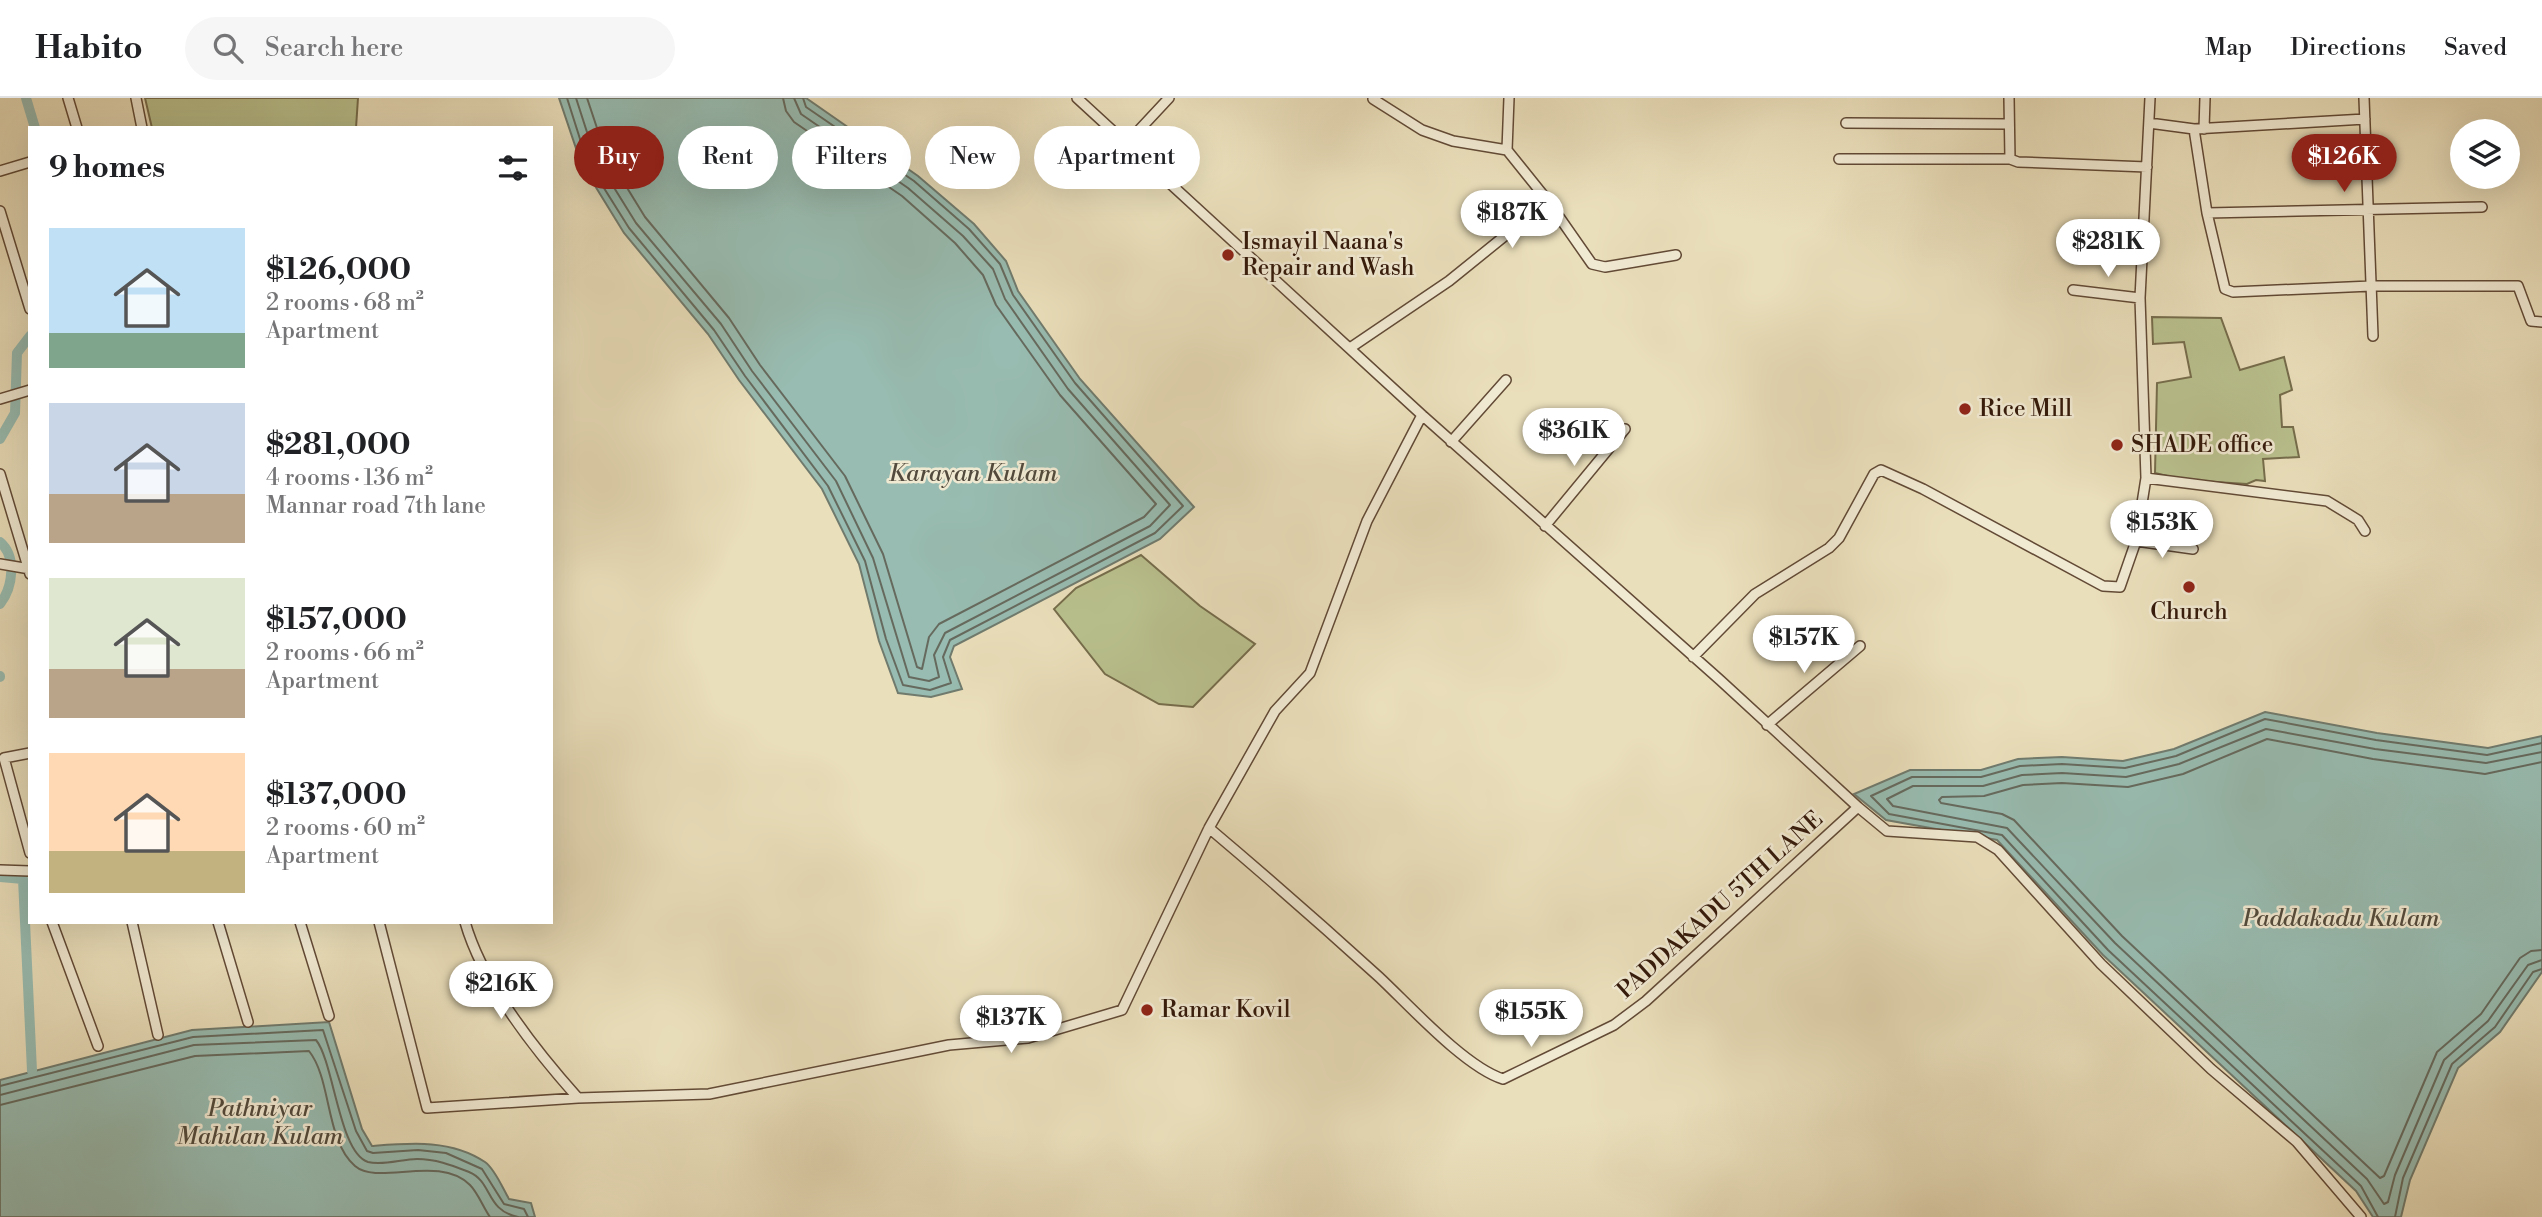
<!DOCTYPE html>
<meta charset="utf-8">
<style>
body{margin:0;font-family:"Libre Bodoni",serif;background:#f6f6f6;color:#202124;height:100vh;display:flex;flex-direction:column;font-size:26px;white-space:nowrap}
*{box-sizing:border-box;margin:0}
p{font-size:23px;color:#757577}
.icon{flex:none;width:38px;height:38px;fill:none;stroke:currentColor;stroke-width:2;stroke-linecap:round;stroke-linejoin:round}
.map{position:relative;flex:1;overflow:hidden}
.drawer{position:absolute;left:28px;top:28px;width:525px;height:798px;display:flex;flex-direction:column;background:#fff;border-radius:0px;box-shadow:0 7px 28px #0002}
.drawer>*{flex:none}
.top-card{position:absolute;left:574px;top:28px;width:665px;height:63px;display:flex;gap:14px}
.buttons{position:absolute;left:2450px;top:21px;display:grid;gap:14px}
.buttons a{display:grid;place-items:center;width:70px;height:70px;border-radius:50%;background:#fff;box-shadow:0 7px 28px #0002;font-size:35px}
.price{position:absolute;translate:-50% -60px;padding:0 16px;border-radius:24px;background:#fff;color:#222;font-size:23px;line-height:46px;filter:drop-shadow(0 2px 4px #0008)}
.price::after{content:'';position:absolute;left:50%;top:42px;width:21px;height:16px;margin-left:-10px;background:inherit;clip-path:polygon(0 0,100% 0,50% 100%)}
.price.on{background:#8f2418;color:#fff}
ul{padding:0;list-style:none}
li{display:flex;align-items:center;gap:21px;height:175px;padding:0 21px}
li span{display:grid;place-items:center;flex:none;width:196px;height:140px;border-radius:0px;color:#555}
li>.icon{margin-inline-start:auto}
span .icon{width:84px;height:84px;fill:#fffc;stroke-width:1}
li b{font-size:30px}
h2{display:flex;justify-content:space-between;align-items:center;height:84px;padding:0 21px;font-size:30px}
.chip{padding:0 24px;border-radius:32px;background:#fff;box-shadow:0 7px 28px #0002;font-size:24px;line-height:63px}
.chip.on{background:#8f2418;color:#fff}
header{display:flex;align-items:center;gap:42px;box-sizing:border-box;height:98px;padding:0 35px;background:#fff;border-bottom:2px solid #e0e0e0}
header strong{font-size:33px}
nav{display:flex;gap:38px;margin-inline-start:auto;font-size:24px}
.search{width:490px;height:63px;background:#f6f6f6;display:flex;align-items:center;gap:18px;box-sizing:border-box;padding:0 24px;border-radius:38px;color:#757577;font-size:26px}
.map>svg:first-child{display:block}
</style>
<header>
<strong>Habito</strong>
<div class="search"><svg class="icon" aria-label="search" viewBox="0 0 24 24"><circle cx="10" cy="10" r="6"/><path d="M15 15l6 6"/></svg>Search here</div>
<nav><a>Map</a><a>Directions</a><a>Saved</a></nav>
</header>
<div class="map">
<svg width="2542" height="1119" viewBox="0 0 2542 1119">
<rect width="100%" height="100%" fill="#eadfbb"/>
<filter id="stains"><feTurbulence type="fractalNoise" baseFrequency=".00286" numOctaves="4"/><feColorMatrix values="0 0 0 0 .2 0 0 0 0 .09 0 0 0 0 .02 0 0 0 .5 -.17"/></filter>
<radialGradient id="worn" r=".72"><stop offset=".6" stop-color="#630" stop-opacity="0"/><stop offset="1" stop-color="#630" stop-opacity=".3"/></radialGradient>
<path fill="#b9c18e" stroke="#766d4c" stroke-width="2" d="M145,0H358L356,30H152Z
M2152,219L2221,220L2240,272L2284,259L2292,292L2280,297L2282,329H2293L2299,359L2263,361L2265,383L2256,382L2247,386L2184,382L2155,375L2157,285L2191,279L2184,244L2153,246Z
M1141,457L1200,508L1255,546L1193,609L1159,606L1105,576L1054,511L1076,490Z"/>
<path fill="#98bcb1" stroke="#707b6e" stroke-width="2" d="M559,0H806L918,78L974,126L1006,163L1018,193L1080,281L1194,409L1160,441L954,548L950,559L962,591L931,599L898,595L879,543L859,466L822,391L739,282L708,236L624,135L581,65Z
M2265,614L2377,635L2488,650L2542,638V874L2500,934L2458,970L2410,1082L2401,1119H2373L2356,1093L2103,857L1997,742L1886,722L1854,696L1910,672H1981L2018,661L2062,659L2123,663L2174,651Z
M329,924L362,1031L372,1048C410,1045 451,1041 485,1064C495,1071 503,1091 509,1101L531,1105L535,1119H0V982L192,932Z"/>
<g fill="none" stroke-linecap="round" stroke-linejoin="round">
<path stroke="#666a5e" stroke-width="2" d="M567,0L587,63L629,130L714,232L745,278L828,388L865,463L886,541L903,587L930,592L951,585L943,559L950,542L1155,435L1183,408L1075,285L1013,197L1000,166L969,131L914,83L806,9L803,0
M576,0L595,59L636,125L721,226L752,273L836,383L873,460L909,579L929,583L939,579L934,557L945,535L1150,428L1170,407L1068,291L1005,201L993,171L963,138L908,90L801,16L794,0
M587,0L605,54L645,119L729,220L760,267L845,378L883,456L917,569L922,571L929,539L939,526L1144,419L1156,406L1060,297L996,207L983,177L955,145L902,98L794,24L786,13L783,0
M2542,654L2486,665L2375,651L2266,631L2179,666L2126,679L2062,675L2022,677L1983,688H1913L1887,701L1893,708L2007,730L2115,845L2367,1081L2384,1106L2388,1104L2395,1077L2444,962L2488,923L2528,867L2542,862
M2542,664L2485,676L2373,661L2267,641L2183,676L2128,689L2062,685L2023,687L1984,698L1942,699L1939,702L1941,705L2002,716L2014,722L2122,838L2380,1080L2384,1078L2437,954L2481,916L2520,860L2531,853L2542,852
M0,988L193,939L323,932L356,1033L367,1053L373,1055L418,1052L446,1055L482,1071L504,1106L524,1111L528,1119
M0,997L194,947L316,942C334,964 339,1055 368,1064C383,1068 402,1061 417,1061C436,1061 451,1067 469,1074C493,1084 485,1112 518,1119
M0,1007L195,958L309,953C332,982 325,1042 355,1068C378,1088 439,1056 470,1087C478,1095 483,1109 490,1119
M2378,1119L2361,1088L2108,852L2002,737L1889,716L1871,698L1912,679H1981L2020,668L2062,666L2125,670L2176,658L2265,621L2376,642L2487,657L2542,645
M2395,1119L2403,1080L2452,966L2495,929L2533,874L2542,871"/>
<path stroke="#98bcb1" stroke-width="10" d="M26,0L35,30
M0,341L15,315L17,255L30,238
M0,444C17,459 13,489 0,506
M0,578V579
M0,779L23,781L32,973"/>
<defs>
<path id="street" d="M68,0L77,30
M136,0L142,30
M1077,0L1422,317L1720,582L1858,709L1887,733L1977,739L1998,752L2101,866L2211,971L2297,1044L2361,1119
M2009,0L2010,61L2018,64L2147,69
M2364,0L2373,238
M1373,1L1422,32L1453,43L1507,52
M1846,25L2008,26
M2149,25L2194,31L2207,115L2225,191L2233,194L2371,188H2518L2531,223L2542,224
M2194,31L2365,21
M2204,31L2205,0
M1127,45L1169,0
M1839,61H2010
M0,73L30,64
M1548,103L1592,166L1605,169L1676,157
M0,113L30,211
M2207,115L2482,109
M2073,192L2140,200
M1350,250L1449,183L1548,103L1507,52L1509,0
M0,301L30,292
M1451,344L1506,282
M0,376L30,476
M2146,380L2327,403L2358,422L2365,433
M1545,428L1625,331
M2136,443L2193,451
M0,466L30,471
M1693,559L1755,496L1829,450L1839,440L1874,376L1881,372L1923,391L2103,488L2120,489L2136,443L2146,380L2140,200L2150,0
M1767,627L1860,548
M30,655L4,660L30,755
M1209,730C1267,779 1323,828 1379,879C1410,908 1465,969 1503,981L1614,927L1646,903L1858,709
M0,772L30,773
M52,824L98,948
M132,824L158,937
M218,824L248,924
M300,824L329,918
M379,824L427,1010L578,1000L709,996L949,947L1028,940L1122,912L1209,730L1275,613L1310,575L1367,423L1422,317
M465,824C482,884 536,953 578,1000"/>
</defs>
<use href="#street" stroke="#624a36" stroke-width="12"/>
<use href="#street" stroke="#f1ead3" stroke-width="9"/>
</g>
<g fill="#8f2418" stroke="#f1ead3" stroke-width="2.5">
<circle cx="1228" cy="157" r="7"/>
<circle cx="1965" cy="311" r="7"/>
<circle cx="2117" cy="347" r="7"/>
<circle cx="2189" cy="489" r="7"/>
<circle cx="1147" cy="912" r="7"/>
</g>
<g text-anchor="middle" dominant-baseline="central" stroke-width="5" stroke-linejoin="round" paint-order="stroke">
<g font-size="23" fill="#34190a" stroke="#f1ead3" text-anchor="start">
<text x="1242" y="144">Ismayil Naana's<tspan x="1242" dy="26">Repair and Wash</tspan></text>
<text x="1979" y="311">Rice Mill</text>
<text x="2131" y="347">SHADE office</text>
<text x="2189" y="514" text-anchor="middle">Church</text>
<text x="1161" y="912">Ramar Kovil</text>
</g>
<g font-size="23" fill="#34190a" stroke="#f1ead3">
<text transform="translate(1720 807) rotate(-42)">PADDAKADU 5TH LANE</text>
</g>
<g font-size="24" font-style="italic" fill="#524a3c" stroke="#f1ead3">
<text x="973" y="376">Karayan Kulam</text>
<text x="2341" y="821">Paddakadu Kulam</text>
<text x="260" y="1011">Pathniyar<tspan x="260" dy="28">Mahilan Kulam</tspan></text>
</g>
</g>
<rect width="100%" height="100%" filter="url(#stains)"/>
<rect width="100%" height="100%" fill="url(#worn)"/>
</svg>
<div class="buttons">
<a><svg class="icon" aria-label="layers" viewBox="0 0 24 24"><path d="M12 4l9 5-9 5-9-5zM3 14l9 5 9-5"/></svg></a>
</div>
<b class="price on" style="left:2344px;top:96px">$126K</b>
<b class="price" style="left:1512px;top:152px">$187K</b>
<b class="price" style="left:2108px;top:181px">$281K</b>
<b class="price" style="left:1574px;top:370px">$361K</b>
<b class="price" style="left:2162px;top:462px">$153K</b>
<b class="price" style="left:1804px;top:577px">$157K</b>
<b class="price" style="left:501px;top:923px">$216K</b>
<b class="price" style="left:1531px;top:951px">$155K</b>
<b class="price" style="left:1011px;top:957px">$137K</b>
<div class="top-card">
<a class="chip on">Buy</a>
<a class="chip">Rent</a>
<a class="chip">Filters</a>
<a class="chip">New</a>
<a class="chip">Apartment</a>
</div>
<section class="drawer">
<h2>9 homes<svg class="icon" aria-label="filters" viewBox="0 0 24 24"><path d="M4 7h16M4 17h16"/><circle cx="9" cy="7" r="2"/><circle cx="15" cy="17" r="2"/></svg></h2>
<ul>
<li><span style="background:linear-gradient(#bfe0f5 75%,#7fa58c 0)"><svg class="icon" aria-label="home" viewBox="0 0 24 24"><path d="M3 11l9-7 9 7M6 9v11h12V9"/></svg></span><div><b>$126,000</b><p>2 rooms · 68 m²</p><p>Apartment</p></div></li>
<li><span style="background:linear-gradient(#c9d6e8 65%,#b9a48a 0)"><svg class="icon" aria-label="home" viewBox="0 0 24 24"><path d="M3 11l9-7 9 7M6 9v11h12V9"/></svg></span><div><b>$281,000</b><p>4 rooms · 136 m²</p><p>Mannar road 7th lane</p></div></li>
<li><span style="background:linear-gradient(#dfe7d0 65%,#b9a48a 0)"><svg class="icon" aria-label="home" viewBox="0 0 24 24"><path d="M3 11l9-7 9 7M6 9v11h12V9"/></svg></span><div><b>$157,000</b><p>2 rooms · 66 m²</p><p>Apartment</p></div></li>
<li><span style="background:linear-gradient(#ffd9b3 70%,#c2b280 0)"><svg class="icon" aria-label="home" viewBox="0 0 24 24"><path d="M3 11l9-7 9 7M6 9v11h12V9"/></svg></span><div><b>$137,000</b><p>2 rooms · 60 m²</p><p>Apartment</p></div></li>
</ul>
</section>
</div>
